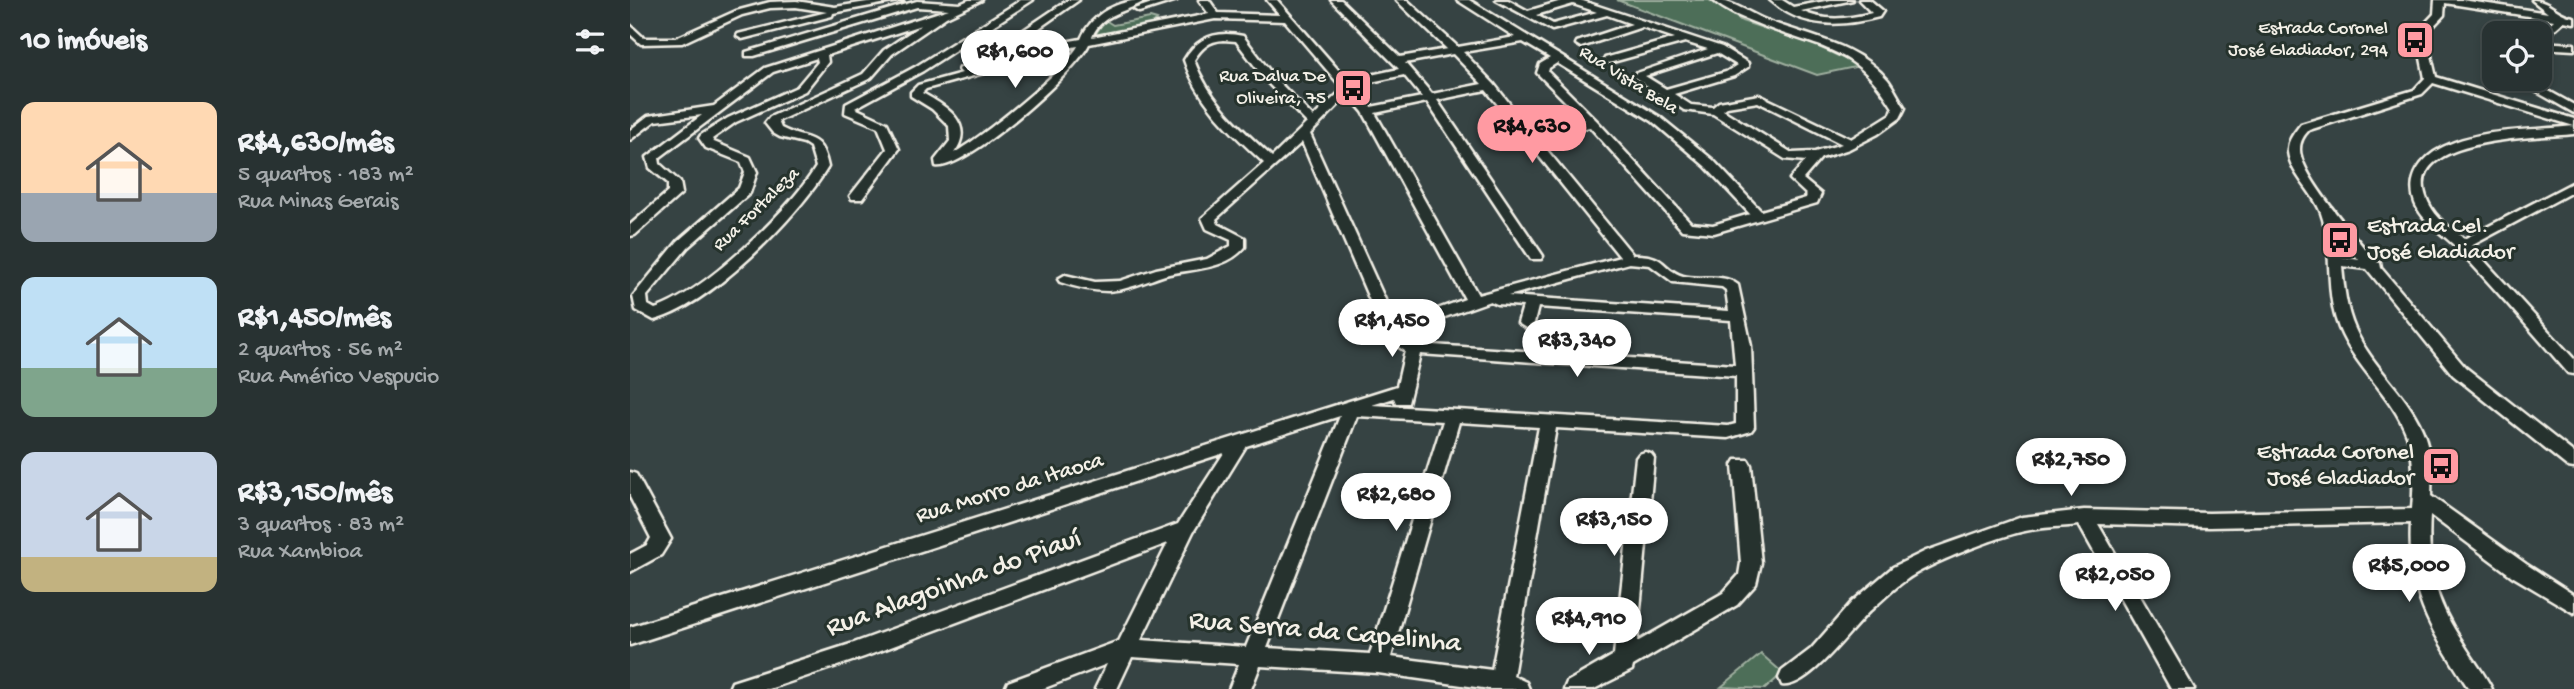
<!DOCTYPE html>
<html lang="pt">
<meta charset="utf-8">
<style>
body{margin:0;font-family:"Gochi Hand",sans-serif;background:#343e3e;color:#f1f3f6;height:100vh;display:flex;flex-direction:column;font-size:26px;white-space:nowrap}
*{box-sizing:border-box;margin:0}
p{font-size:23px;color:#a5aaac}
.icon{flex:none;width:38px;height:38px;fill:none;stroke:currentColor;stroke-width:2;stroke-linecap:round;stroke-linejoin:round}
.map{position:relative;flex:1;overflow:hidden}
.details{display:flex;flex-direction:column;background:#283232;width:630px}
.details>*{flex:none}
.fabs{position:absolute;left:1852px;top:21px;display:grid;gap:14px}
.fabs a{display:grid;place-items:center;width:70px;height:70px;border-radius:14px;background:#283232;box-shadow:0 4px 10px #0003,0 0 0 2px #444d4d;font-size:35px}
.price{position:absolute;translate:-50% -60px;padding:0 16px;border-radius:24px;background:#fff;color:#222;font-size:23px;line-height:46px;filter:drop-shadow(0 2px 4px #0008)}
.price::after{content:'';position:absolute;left:50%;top:42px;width:21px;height:16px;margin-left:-10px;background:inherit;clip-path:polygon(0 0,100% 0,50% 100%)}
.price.current{background:#ff9aa2;color:#111}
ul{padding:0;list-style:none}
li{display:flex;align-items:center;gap:21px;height:175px;padding:0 21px}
li span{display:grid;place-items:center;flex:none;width:196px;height:140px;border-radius:14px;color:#555}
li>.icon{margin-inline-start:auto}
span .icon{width:84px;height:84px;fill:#fffc;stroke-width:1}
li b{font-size:30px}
h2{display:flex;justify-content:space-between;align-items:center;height:84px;padding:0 21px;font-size:30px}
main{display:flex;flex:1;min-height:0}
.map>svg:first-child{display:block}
</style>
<main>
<section class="details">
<h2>10 imóveis<svg class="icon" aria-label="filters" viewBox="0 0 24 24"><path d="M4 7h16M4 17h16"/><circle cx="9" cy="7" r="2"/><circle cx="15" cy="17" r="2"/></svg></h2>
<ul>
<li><span style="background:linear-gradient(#ffd9b3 65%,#9aa5b1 0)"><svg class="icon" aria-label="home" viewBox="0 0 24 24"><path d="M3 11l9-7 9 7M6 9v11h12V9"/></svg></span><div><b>R$4,630/mês</b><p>5 quartos · 183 m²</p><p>Rua Minas Gerais</p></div></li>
<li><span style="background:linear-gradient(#bfe0f5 65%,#7fa58c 0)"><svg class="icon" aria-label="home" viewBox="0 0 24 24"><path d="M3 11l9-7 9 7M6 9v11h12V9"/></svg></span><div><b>R$1,450/mês</b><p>2 quartos · 56 m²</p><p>Rua Américo Vespucio</p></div></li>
<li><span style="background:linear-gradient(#c9d6e8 75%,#c2b280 0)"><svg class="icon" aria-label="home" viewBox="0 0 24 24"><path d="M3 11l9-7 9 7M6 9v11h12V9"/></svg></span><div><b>R$3,150/mês</b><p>3 quartos · 83 m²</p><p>Rua Xambioa</p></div></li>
</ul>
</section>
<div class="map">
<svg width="1944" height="689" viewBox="0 0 1944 689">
<rect width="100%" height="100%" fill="#364343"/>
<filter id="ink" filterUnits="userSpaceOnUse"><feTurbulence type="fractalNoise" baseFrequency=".0143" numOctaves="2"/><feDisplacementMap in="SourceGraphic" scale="14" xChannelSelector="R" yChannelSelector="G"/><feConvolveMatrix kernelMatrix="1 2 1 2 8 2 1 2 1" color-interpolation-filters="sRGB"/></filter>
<g filter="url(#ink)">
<path fill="#4d6e59" stroke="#a0b0a0" stroke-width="2" d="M987,0H1079L1112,21L1185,45L1230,66L1187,75Z
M520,18L527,20L521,26L463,38L475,20L483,25Z
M1131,654L1153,673L1135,689L1091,687Z"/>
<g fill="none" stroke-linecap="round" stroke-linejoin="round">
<defs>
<path id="minor" d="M250,0H273L203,13L202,16L112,39L107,36L108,34L197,12L166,7L140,8L112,15L52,43L11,44L0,34V25L14,38H46L106,11L140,2L166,1L205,7Z
M339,0H352L316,17L262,54L241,78L148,121L151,128C177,142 191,131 198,167C169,216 80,306 24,320L6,310L3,296L48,241L109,188L115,172L111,162L76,148L69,138L71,135L98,118L167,87L188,62L187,58L143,72L29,158L30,164L50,182L52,193L5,235L0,236V225L38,192V183L20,168L17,157L72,115L25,121L0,140V130L18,116L84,106L135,68L319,9L287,7L124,56H116V52L287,1L330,4ZM291,25L254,50L233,74L140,117L135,123L143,133L150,137L174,143L180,147L186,167C158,212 75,292 25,309L18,305L17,296L58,247L120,193L127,172L120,157L84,142L82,139L106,122L175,91L198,62L197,55Z
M391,0H403L293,71L225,108L257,123L269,149L232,199H222L220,196L257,149L248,127L215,113L216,104L285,67Z
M438,0H449L378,50L343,70L371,62L402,48L451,39C462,13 488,0 516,0C497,13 472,12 462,37L579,14L569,0H579L588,13L650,15L637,0H647L717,80L769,69L701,0H711L770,57L817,49L766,0H777L828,47L885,37L827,0H839L1030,117L1083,160L1131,211L1176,198L1177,195L1160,179L1176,161L1155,159L1083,114L1054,110L1001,75L1078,49L1055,42L979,63L974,60L975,58L1045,38L1012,27L951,47L946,44L947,42L1002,24L977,15L922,30L866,0H878L898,11L935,0H950L1092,47L1118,63V67L1104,76L1044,94L1061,105L1083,107L1089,102L1129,95L1221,139L1261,114L1263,108C1225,44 1187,49 1126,23C1111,17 1095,11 1083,0C1102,0 1120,14 1138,21C1180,37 1228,44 1258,80C1264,88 1269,99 1275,108L1270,118L1248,134L1219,149L1191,158L1173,179L1191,194L1187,203L1084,233L1052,230L960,127L907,138L1003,255C1037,254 1031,269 1053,276C1072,281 1091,272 1108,285L1121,346L1124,427L1121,431L1098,438L926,428L883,676L896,682L899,689H860L748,673L630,666L621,689H599L609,664L502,657L487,689H465L477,664L412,689H375L378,682L489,641L538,543L234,657L139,689H99L102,682L224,643L548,524L594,453L0,645V627L767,386L775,351L760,341L753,331L672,142L586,219L588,224L615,238V247C595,271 562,268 535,275C516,281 498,290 478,291C461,291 445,287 430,282L428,279L435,275L465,282L490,281L526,269L577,259L601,246V240L577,229L572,218L634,163C602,133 568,103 554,60C567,37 587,30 613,36L645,78L683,117L713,89L655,21L585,19L459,44C447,71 335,171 306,166L305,160L320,141L319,126L302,109L281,96V92L288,85L332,73L329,70L330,68L370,46ZM943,4L967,12L923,24L906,15ZM593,40L606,41L637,82L677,123L642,157C611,128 579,101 564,60C571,48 579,41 593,40ZM893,42L920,58L910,64L907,73L955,121L902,132L864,84L833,52ZM448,46C434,72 352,137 324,153C346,124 316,106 292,93L296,89L379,66L409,53ZM1087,53L1107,65L1096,72L1036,89L1015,76ZM823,54L852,84L802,94L775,63ZM927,63L1022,121L1075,166L1120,214L1083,225L1061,223L967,121L918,72L919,68ZM774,75L792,97L741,107L722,86ZM856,90L990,257L848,295L745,113L797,102L901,259H911L913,256L807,100ZM718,95L733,112L835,299L766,324L680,134ZM1128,102L1212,144L1185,152L1162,153L1093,110L1097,107ZM999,263L1020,265L1043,282L1092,287L1096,290L1099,311L878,296ZM860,301L867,304L893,306L888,323L896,328L904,323L908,307L1101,320L1105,365L787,344L770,333ZM790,354L1106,376V424L1098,426L742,405L764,398L766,403H778ZM710,416L616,647L511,640L563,532L616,446ZM727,416L813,421L740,654L637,648ZM829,422L909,427L862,670L761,657Z
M531,0H547L509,12L504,9Z
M1140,0H1152L1163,7L1201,0H1223L1171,11C1195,22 1217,19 1242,13L1229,0H1240L1253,11L1249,17C1211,27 1172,29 1140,0Z
M1805,0H1832L1918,13L1902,0C1919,0 1927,15 1944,17V23L1934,21L1910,42L1944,44V50L1909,48V33L1924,20L1815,3L1814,15L1796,34L1806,77L1944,119V134C1908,138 1757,136 1802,209C1809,221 1823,229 1834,239L1944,182V191L1841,246L1944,359V374L1938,373C1902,331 1866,290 1828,249C1814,234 1793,223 1785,203C1776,178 1791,158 1813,147C1852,128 1901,131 1944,126L1803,83L1792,94L1679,130C1674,135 1670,141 1670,149C1669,174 1729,241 1746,262L1750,263L1751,268L1835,367L1944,453V468L1938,467L1823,375L1737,269L1712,266C1714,287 1716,309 1725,329C1742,369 1781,396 1795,437C1801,456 1802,476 1801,496L1896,564L1944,595V613L1882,576L1800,515C1797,567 1804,600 1833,643C1842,658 1854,673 1862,689H1839C1801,630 1777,596 1781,523L1579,527L1468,524L1564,689H1541L1449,525C1431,527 1413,527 1395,531C1369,536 1297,564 1276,580C1264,588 1254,599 1243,608C1223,625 1180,689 1152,685L1149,678L1152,671L1181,649L1222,602L1263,567L1296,551L1392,517L1454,510L1579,513L1782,509C1784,485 1785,458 1777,435C1762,395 1725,367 1709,328C1694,291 1704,250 1691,213C1683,191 1661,175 1658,152C1657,141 1664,133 1671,124L1784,90L1795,78L1786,33L1804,14ZM1709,235L1729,260L1712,257Z
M1884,79H1897L1944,105V113Z
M1015,452L1021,454L1024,458L1007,642L1093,593L1109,575L1111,563L1103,465L1106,460H1118L1121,465L1131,563L1126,584L1107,605L1003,666L1002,670L964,689H934L937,682L984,655L1006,458L1009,454Z
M0,472L6,474L41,539L31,555L0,572V554L17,545L21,538L0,497Z"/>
</defs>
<use href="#minor" stroke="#f4f1e8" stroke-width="5"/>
<use href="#minor" fill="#26332d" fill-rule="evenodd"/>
</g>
</g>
<defs>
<symbol id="bus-square" viewBox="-11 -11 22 22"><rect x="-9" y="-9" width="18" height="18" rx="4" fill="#ff9aa2" stroke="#26332d"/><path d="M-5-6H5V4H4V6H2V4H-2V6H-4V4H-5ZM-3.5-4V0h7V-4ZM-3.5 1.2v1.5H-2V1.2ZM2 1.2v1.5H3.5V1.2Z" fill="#111"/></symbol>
</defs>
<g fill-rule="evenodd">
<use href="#bus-square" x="1763" y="18" width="44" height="44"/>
<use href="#bus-square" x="701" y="66" width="44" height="44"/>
<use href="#bus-square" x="1688" y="218" width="44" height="44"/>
<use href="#bus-square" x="1789" y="444" width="44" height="44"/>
</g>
<g text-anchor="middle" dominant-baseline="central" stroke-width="6" stroke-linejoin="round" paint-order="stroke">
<g font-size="19" fill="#f4f1e8" stroke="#26332d" text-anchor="end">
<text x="1758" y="29">Estrada Coronel<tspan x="1758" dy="22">José Gladiador, 294</tspan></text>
<text x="696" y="77">Rua Dalva De<tspan x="696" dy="22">Oliveira, 75</tspan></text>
</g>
<g font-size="19" fill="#f4f1e8" stroke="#26332d">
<text transform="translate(998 81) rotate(32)">Rua Vista Bela</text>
<text transform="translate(127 210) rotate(-44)">Rua Fortaleza</text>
</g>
<g font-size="23" fill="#f4f1e8" stroke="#26332d" text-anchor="start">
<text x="1737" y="227">Estrada Cel.<tspan x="1737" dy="26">José Gladiador</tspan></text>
<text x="1784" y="453" text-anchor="end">Estrada Coronel<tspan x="1784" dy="26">José Gladiador</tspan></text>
</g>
<g font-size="23" fill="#f4f1e8" stroke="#26332d">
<text transform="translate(380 489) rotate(-17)">Rua Morro da Itaoca</text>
</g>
<g font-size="28" fill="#f4f1e8" stroke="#26332d">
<text transform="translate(324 584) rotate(-20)">Rua Alagoinha do Piauí</text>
<text transform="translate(695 633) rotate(5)">Rua Serra da Capelinha</text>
</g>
</g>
</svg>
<div class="fabs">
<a><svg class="icon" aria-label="locate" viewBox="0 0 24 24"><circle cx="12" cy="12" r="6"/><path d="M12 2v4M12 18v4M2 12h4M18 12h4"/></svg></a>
</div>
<b class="price" style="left:385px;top:90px">R$1,600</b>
<b class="price current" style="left:902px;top:165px">R$4,630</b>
<b class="price" style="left:762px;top:359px">R$1,450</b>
<b class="price" style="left:947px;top:379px">R$3,340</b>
<b class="price" style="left:1441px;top:498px">R$2,750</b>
<b class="price" style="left:766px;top:533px">R$2,680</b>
<b class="price" style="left:984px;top:558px">R$3,150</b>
<b class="price" style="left:1779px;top:604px">R$5,000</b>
<b class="price" style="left:1485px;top:613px">R$2,050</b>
<b class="price" style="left:959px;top:657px">R$4,910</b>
</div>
</main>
